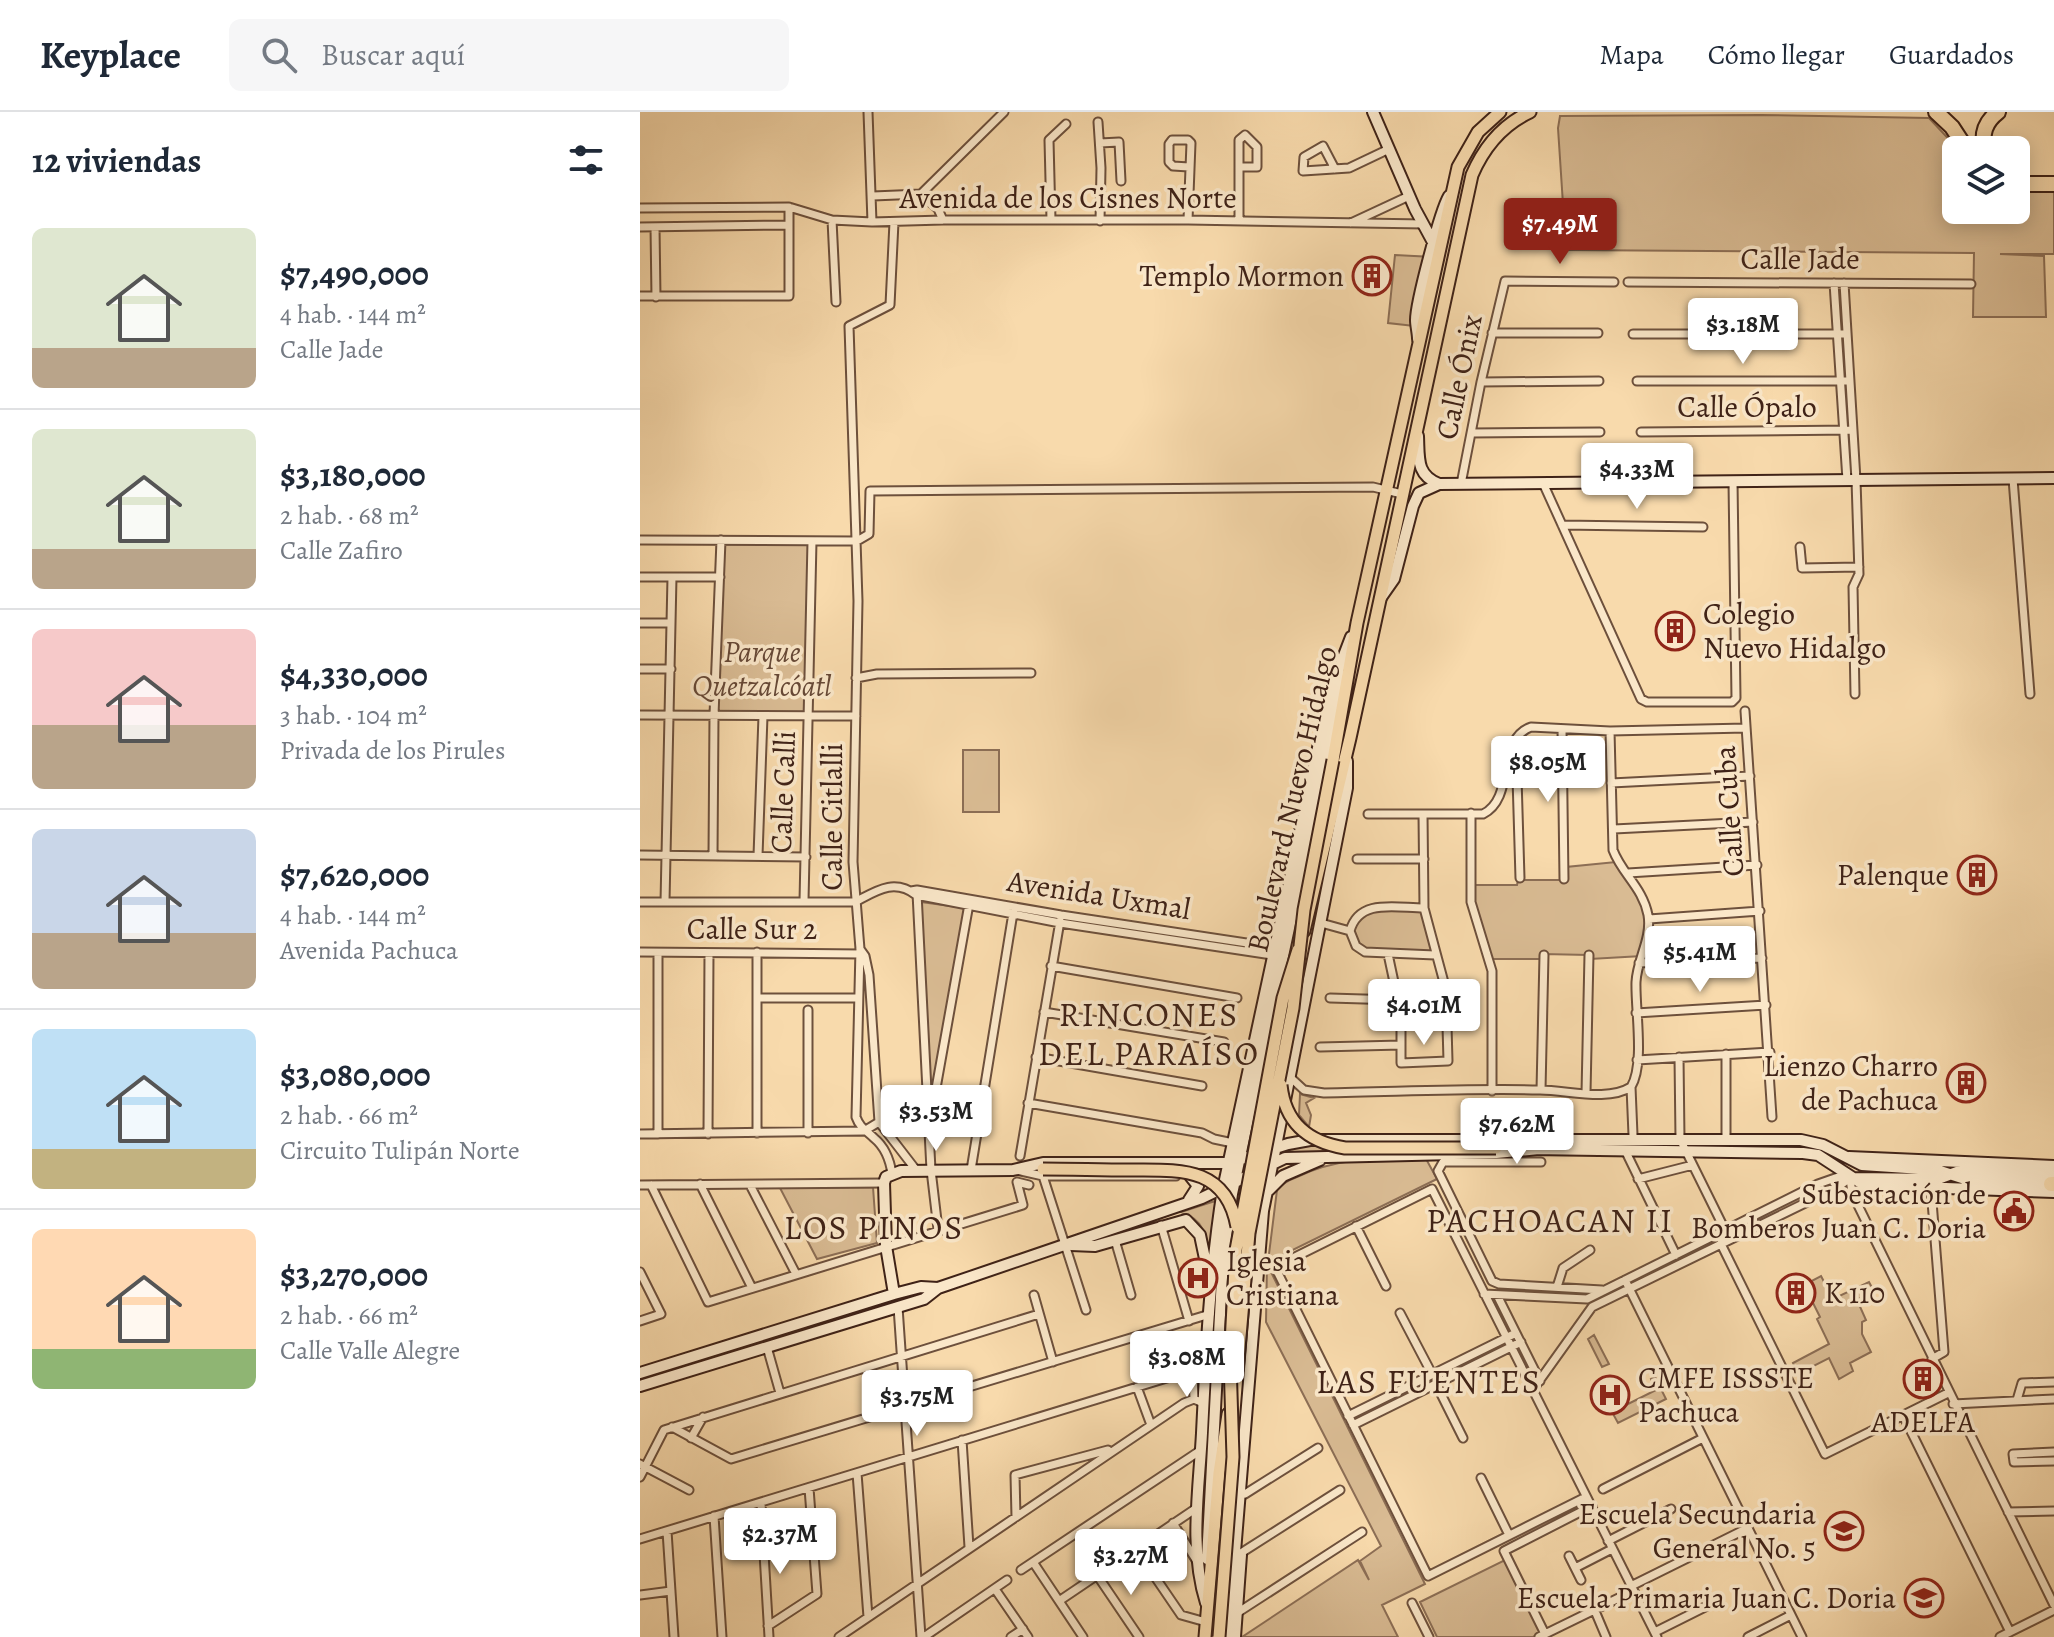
<!DOCTYPE html>
<html lang="es">
<meta charset="utf-8">
<style>
body{margin:0;font-family:Alegreya,serif;background:#f6f6f7;color:#1f2937;height:100vh;display:flex;flex-direction:column;font-size:30px;white-space:nowrap}
*{box-sizing:border-box;margin:0}
p{font-size:26px;color:#747a83}
.icon{flex:none;width:44px;height:44px;fill:none;stroke:currentColor;stroke-width:2;stroke-linecap:round;stroke-linejoin:round}
.map{position:relative;flex:1;overflow:hidden}
.sheet{display:flex;flex-direction:column;background:#fff;width:640px}
.sheet>*{flex:none}
.buttons{position:absolute;left:1302px;top:24px;display:grid;gap:16px}
.buttons a{display:grid;place-items:center;width:88px;height:88px;border-radius:12px;background:#fff;box-shadow:0 4px 20px #0003;font-size:40px}
.price{position:absolute;translate:-50% -68px;padding:0 18px;border-radius:8px;background:#fff;color:#222;font-size:26px;line-height:52px;filter:drop-shadow(0 2px 4px #0008)}
.price::after{content:'';position:absolute;left:50%;top:48px;width:24px;height:18px;margin-left:-12px;background:inherit;clip-path:polygon(0 0,100% 0,50% 100%)}
.price.current{background:#8f2418;color:#fff}
ul{padding:0;list-style:none}
li{display:flex;align-items:center;gap:24px;height:200px;padding:0 32px}
li+li{border-top:2px solid #e0e1e3}
li span{display:grid;place-items:center;flex:none;width:224px;height:160px;border-radius:12px;color:#555}
li>.icon{margin-inline-start:auto}
span .icon{width:96px;height:96px;fill:#fffc;stroke-width:1}
li b{font-size:34px}
h2{display:flex;justify-content:space-between;align-items:center;height:96px;padding:0 32px;font-size:34px}
header{display:flex;align-items:center;gap:48px;box-sizing:border-box;height:112px;padding:0 40px;background:#fff;border-bottom:2px solid #e0e1e3}
header strong{font-size:38px}
nav{display:flex;gap:44px;margin-inline-start:auto;font-size:28px}
.search{width:560px;height:72px;background:#f6f6f7;display:flex;align-items:center;gap:20px;box-sizing:border-box;padding:0 28px;border-radius:12px;color:#747a83;font-size:30px}
main{display:flex;flex:1;min-height:0}
.map>svg:first-child{display:block}
</style>
<header>
<strong>Keyplace</strong>
<div class="search"><svg class="icon" aria-label="search" viewBox="0 0 24 24"><circle cx="10" cy="10" r="6"/><path d="M15 15l6 6"/></svg>Buscar aquí</div>
<nav><a>Mapa</a><a>Cómo llegar</a><a>Guardados</a></nav>
</header>
<main>
<section class="sheet">
<h2>12 viviendas<svg class="icon" aria-label="filters" viewBox="0 0 24 24"><path d="M4 7h16M4 17h16"/><circle cx="9" cy="7" r="2"/><circle cx="15" cy="17" r="2"/></svg></h2>
<ul>
<li><span style="background:linear-gradient(#dfe7d0 75%,#b9a48a 0)"><svg class="icon" aria-label="home" viewBox="0 0 24 24"><path d="M3 11l9-7 9 7M6 9v11h12V9"/></svg></span><div><b>$7,490,000</b><p>4 hab. · 144 m²</p><p>Calle Jade</p></div></li>
<li><span style="background:linear-gradient(#dfe7d0 75%,#b9a48a 0)"><svg class="icon" aria-label="home" viewBox="0 0 24 24"><path d="M3 11l9-7 9 7M6 9v11h12V9"/></svg></span><div><b>$3,180,000</b><p>2 hab. · 68 m²</p><p>Calle Zafiro</p></div></li>
<li><span style="background:linear-gradient(#f6c9c9 60%,#b9a48a 0)"><svg class="icon" aria-label="home" viewBox="0 0 24 24"><path d="M3 11l9-7 9 7M6 9v11h12V9"/></svg></span><div><b>$4,330,000</b><p>3 hab. · 104 m²</p><p>Privada de los Pirules</p></div></li>
<li><span style="background:linear-gradient(#c9d6e8 65%,#b9a48a 0)"><svg class="icon" aria-label="home" viewBox="0 0 24 24"><path d="M3 11l9-7 9 7M6 9v11h12V9"/></svg></span><div><b>$7,620,000</b><p>4 hab. · 144 m²</p><p>Avenida Pachuca</p></div></li>
<li><span style="background:linear-gradient(#bfe0f5 75%,#c2b280 0)"><svg class="icon" aria-label="home" viewBox="0 0 24 24"><path d="M3 11l9-7 9 7M6 9v11h12V9"/></svg></span><div><b>$3,080,000</b><p>2 hab. · 66 m²</p><p>Circuito Tulipán Norte</p></div></li>
<li><span style="background:linear-gradient(#ffd9b3 75%,#8fb573 0)"><svg class="icon" aria-label="home" viewBox="0 0 24 24"><path d="M3 11l9-7 9 7M6 9v11h12V9"/></svg></span><div><b>$3,270,000</b><p>2 hab. · 66 m²</p><p>Calle Valle Alegre</p></div></li>
</ul>
</section>
<div class="map">
<svg width="1414" height="1525" viewBox="0 0 1414 1525">
<rect width="100%" height="100%" fill="#f8daac"/>
<filter id="stains"><feTurbulence type="fractalNoise" baseFrequency=".0025" numOctaves="4"/><feColorMatrix values="0 0 0 0 .2 0 0 0 0 .09 0 0 0 0 .02 0 0 0 .5 -.17"/></filter>
<radialGradient id="worn" r=".72"><stop offset=".6" stop-color="#630" stop-opacity="0"/><stop offset="1" stop-color="#630" stop-opacity=".3"/></radialGradient>
<path fill="#d9bb93" stroke="#8c6e55" stroke-width="2" d="M1121,3L1289,6L1319,38H1316V98H1376V76H1414V142H1360L1404,144L1406,205H1333L1334,141L926,138L918,16L920,4Z
M755,143L793,145L783,215L748,211Z
M83,430L170,431L167,601L77,600Z
M323,638H359V700H323Z
M976,750C1008,788 1010,794 1002,844L950,847L949,843L903,842L902,847H851L833,806L832,773H877L878,768H925L926,755Z
M281,790L325,796L291,983Z
M784,796L795,843L725,840L711,826L713,808L721,799Z
M660,982L674,986L666,991L671,1003L669,1015L659,1003Z
M670,1032L708,1034V1041H644L645,1037Z
M785,1045L797,1067L628,1150L637,1078C642,1071 649,1068 657,1065C698,1045 740,1046 785,1045Z
M233,1075L237,1131L177,1147L140,1076Z
M575,1089L576,1091L569,1151C566,1126 567,1109 541,1100Z
M584,1093L563,1410H562L577,1148Z
M627,1152L785,1472L742,1493L758,1525H602L718,1448L729,1468L720,1449L741,1434L626,1210Z
M1181,1164L1193,1187L1229,1170L1234,1179L1217,1188L1226,1208L1222,1210V1222L1231,1240L1210,1251L1213,1259L1199,1267L1189,1246L1158,1262L1153,1251L1189,1232L1177,1207L1180,1205L1164,1173Z
M954,1223L969,1252L962,1255L948,1227Z
M1015,1265L1026,1287L978,1311L972,1300L1016,1278L1011,1267Z
M867,1447L903,1520L893,1525H797L780,1490Z"/>
<g fill="none" stroke-linecap="round" stroke-linejoin="round">
<path stroke="#886b52" stroke-width="2" d="M0,1268L284,1180"/>
<defs>
<path id="street" d="M228,0L232,110
M458,10L461,56L460,109
M460,31L479,30L481,69
M695,57L683,34L664,45L663,59L709,56L749,37
M281,82L364,0
M233,84L281,82L298,97L303,108
M0,96L149,95L192,108L232,110L303,108H548L784,112
M192,108L196,190
M411,108L409,28L426,12
M548,108L551,31L548,28H532L529,32V50L533,54L549,55
M599,109V28L605,23L617,35V55H600
M711,111L769,84
M0,115L149,113
M15,115L16,185
M988,170L1331,172
M1194,171L1207,368
M1204,171L1216,368L1219,462L1213,475L1215,582
M0,184H149V95
M852,221H958
M993,222H1207
M997,269H1210
M841,270L959,269
M1001,320L1213,318
M831,321L960,320
M1373,367L1390,582
M903,371L1001,587L1007,590H1092L1096,586L1093,369
M821,372L841,270L865,169L974,170
M922,413L1063,415
M0,428L217,429L229,422L230,379L733,375L762,382
M1160,435L1162,456L1219,455
M0,465H80
M0,511H31
M0,557H31
M216,566L237,562L391,561
M1105,599L1132,1005
M0,603L216,604
M922,617L924,767
M876,632L880,766
M971,671L1110,664
M831,701V790L852,859V979
M728,702H843C876,686 856,627 891,615L970,619L1106,616
M974,717L1113,710
M0,743L166,745
M73,744L74,603L81,428
M118,744L123,604
M717,747H784
M988,761L1117,753
M271,779L277,778L421,803L634,835
M277,781L291,1058L298,1117
M164,789L172,429
M0,790H215C236,779 254,766 276,783L420,811L632,843
M25,790L32,465
M1009,807L1120,799
M681,811L710,819
M710,819L716,834L725,840L795,843
M710,819C719,786 756,796 784,796
M220,837L225,844L229,863L239,1010L276,1058
M0,840L221,842
M18,841V1022
M748,842L761,903V951L808,949L806,878L784,796L783,702
M999,851L1122,846
M411,854L597,886
M118,886H217
M690,886L757,888
M404,900L584,930
M996,901L1126,893
M680,935L761,933
M1086,942V1026
M396,945L562,974
M1039,945L1040,1027L1085,1118
M997,948L1130,940
M651,966L664,978L684,981C756,980 828,976 900,978C928,978 967,990 991,975C1005,952 995,897 996,870C997,847 1012,827 1008,803C1003,776 982,762 973,738L970,619
M991,975L993,1023
M901,978L904,843
M946,981L949,843
M388,991L562,1021L574,1027L593,1031
M290,996L295,982L329,792
M117,1021V840
M168,1021V898
M0,1022L224,1019L239,1010
M68,1022L69,841
M985,1038L1036,1143
M380,1044L420,809
M901,1050H803L798,1059L852,1169L859,1172L962,1178
M331,1058L373,801
M376,1058L403,1064H536
M252,1062C250,1048 245,1035 234,1026C226,1018 220,1016 216,1005L220,837L213,750L218,489L209,214L250,193L254,110
M403,1064L446,1198
M1210,1066L1212,1081L1414,1493
M998,1067L1053,1053
M60,1072L112,1176
M0,1073L244,1071
M11,1073L68,1190L383,1093L377,1070L389,1073
M110,1073L156,1162
M1291,1077L1304,1240L1292,1247
M521,1113L549,1209
M716,1114L746,1174
M475,1128L491,1183
M1082,1128L1081,1132L1185,1342L1308,1281
M0,1160L21,1202L0,1209
M985,1168L1162,1525
M917,1175L923,1156L950,1138
M844,1182L947,1187L1178,1072L1198,1065L1210,1066
M394,1183L413,1250
M857,1183L900,1269
M258,1195L281,1525
M760,1201L792,1262
M127,1235L140,1281
M553,1258L554,1287
M796,1272L823,1326
M497,1275L511,1313
M892,1279L952,1195L1198,1075L1210,1066
M1377,1288L1382,1271L1414,1270
M1313,1292L1414,1287
M1263,1303L1370,1520
M708,1304L876,1221
M713,1313L881,1230
M32,1315L91,1347L570,1202
M51,1326L63,1305
M322,1328L329,1435
M1414,1340L1373,1342L1374,1350L1414,1349
M0,1352L49,1378
M217,1361L228,1505
M0,1365L24,1318L399,1202
M841,1366L869,1423
M963,1377L1063,1326
M605,1382L678,1336
M946,1385L788,1464L635,1155L792,1077L1017,1525
M121,1391L129,1525
M1368,1400L1414,1399
M74,1404L82,1525
M376,1405L375,1363L468,1338
M533,1411L556,1448
M27,1419L34,1525
M0,1427L553,1258L566,1251
M968,1429L1031,1397
M496,1437L541,1503L566,1510
M601,1441L700,1378
M929,1444L941,1468
M393,1450L443,1525
M935,1456L972,1437
M381,1458L561,1338
M457,1463L499,1525
M991,1474L1108,1416
M355,1477L388,1525
M0,1483L31,1479
M419,1489L558,1395
M772,1491L789,1525
M955,1499L966,1525
M597,1501L722,1420
M128,1514L177,1482L169,1376
M1015,1520L1079,1488
M905,1522L864,1439L952,1394
M199,1525L544,1291L554,1287L563,1291
M284,1525L367,1468
M371,1525L383,1517
M899,1525L993,1479
M1108,1525L1151,1503
M1360,1525L1414,1498"/>
<path id="secondary" d="M733,0L775,97L794,132
M778,227C778,221 776,214 776,208C776,191 800,99 809,84
M778,324C779,346 776,363 799,372
M740,487L754,467L773,394L779,381L799,372L1414,366
M893,1037L1163,1041L1178,1043L1224,1073L1414,1080
M1209,1045L1414,1054
M1212,1066L1298,1067L1325,1057L1411,1062
M629,1078L643,1064L680,1048
M549,1088L558,1074L550,1064
M431,1133L455,1134L546,1108L560,1123L568,1161
M254,1182L246,1134L244,1071L246,1065L261,1059L373,1058L403,1051H589L648,1032L670,1028H1161L1183,1033L1222,1053L1297,1058L1325,1067L1411,1072
M0,1261L254,1182L281,1175L298,1176
M0,1274L284,1187L298,1176L562,1086L645,1046L856,1041L899,1037
M567,1447L583,1147L592,1082L703,564
M566,1491C549,1437 559,1378 562,1321C566,1239 570,1158 583,1077L690,580L711,525
M588,1525L623,1099L707,676V649
M595,1525L601,1443"/>
<path id="primary" d="M693,648L717,511L818,55L838,20L860,0
M664,819L710,626L832,63C844,35 862,13 890,0
M565,1525L579,1361L588,1302"/>
<path id="highway" d="M1296,0L1312,15L1327,38
M1345,38C1341,22 1345,10 1358,0
M1376,72H1414
M1411,1072H1414"/>
</defs>
<use href="#street" stroke="#6d503c" stroke-width="11"/>
<use href="#secondary" stroke="#3f2217" stroke-width="14"/>
<use href="#primary" stroke="#3f2217" stroke-width="15"/>
<use href="#highway" stroke="#3f2217" stroke-width="18"/>
<use href="#street" stroke="#fae7c9" stroke-width="7"/>
<use href="#secondary" stroke="#fae7c9" stroke-width="10"/>
<use href="#primary" stroke="#f8daac" stroke-width="11"/>
<use href="#highway" stroke="#f8daac" stroke-width="14"/>
<defs>
<path id="primary-bridge" d="M641,973C645,1011 668,1030 705,1036H856
M403,1057C432,1057 461,1058 490,1058C540,1058 586,1054 597,1115
M597,1259L609,1121L653,896L664,798L693,648
M579,1525L593,1345L590,1250L596,1138L643,886L658,838"/>
</defs>
<use href="#primary-bridge" stroke="#3f2217" stroke-width="15" stroke-linecap="butt"/>
<use href="#primary-bridge" stroke="#f8daac" stroke-width="11"/>
</g>
<defs>
<symbol id="building-ring" viewBox="-11 -11 22 22"><circle r="9.5" fill="#fae7c9" stroke="#8f2418" stroke-width="1.5"/><path d="M-4-6H4V6H1V3H-1V6H-4ZM-2.5-4.3h1.7v1.8h-1.7ZM.8-4.3h1.7v1.8H.8ZM-2.5-1h1.7V.8h-1.7ZM.8-1h1.7V.8H.8Z" fill="#8f2418"/></symbol>
<symbol id="civic-ring" viewBox="-11 -11 22 22"><circle r="9.5" fill="#fae7c9" stroke="#8f2418" stroke-width="1.5"/><path d="M-.6-6.5H3V-4.5H.6V-3L4-1V1h2V6H-6V1h2V-1L-.6-3ZM-1.2 2.5V6h2.4V2.5Z" fill="#8f2418"/></symbol>
<symbol id="hospital-ring" viewBox="-11 -11 22 22"><circle r="9.5" fill="#fae7c9" stroke="#8f2418" stroke-width="1.5"/><path d="M-5-5h3v3.5h4V-5h3V5h-3V1.5h-4V5h-3Z" fill="#8f2418"/></symbol>
<symbol id="school-ring" viewBox="-11 -11 22 22"><circle r="9.5" fill="#fae7c9" stroke="#8f2418" stroke-width="1.5"/><path d="M0-5L7-2L0 1L-7-2ZM-4 1L0 2.5L4 1V4Q0 6-4 4Z" fill="#8f2418"/></symbol>
</defs>
<g fill-rule="evenodd">
<use href="#building-ring" x="710" y="142" width="44" height="44"/>
<use href="#building-ring" x="1013" y="497" width="44" height="44"/>
<use href="#building-ring" x="1315" y="741" width="44" height="44"/>
<use href="#building-ring" x="1304" y="949" width="44" height="44"/>
<use href="#civic-ring" x="1352" y="1077" width="44" height="44"/>
<use href="#hospital-ring" x="536" y="1144" width="44" height="44"/>
<use href="#building-ring" x="1134" y="1159" width="44" height="44"/>
<use href="#building-ring" x="1261" y="1245" width="44" height="44"/>
<use href="#hospital-ring" x="948" y="1261" width="44" height="44"/>
<use href="#school-ring" x="1182" y="1397" width="44" height="44"/>
<use href="#school-ring" x="1262" y="1464" width="44" height="44"/>
</g>
<g text-anchor="middle" dominant-baseline="central" stroke-width="7" stroke-linejoin="round" paint-order="stroke">
<g font-size="30" fill="#3f2217" stroke="#fae7c9">
<text x="428" y="86">Avenida de los Cisnes Norte</text>
<text x="1160" y="147">Calle Jade</text>
<text transform="translate(819 265) rotate(-78)">Calle Ónix</text>
<text x="1107" y="295">Calle Ópalo</text>
<text transform="translate(143 680) rotate(-88)">Calle Calli</text>
<text transform="translate(652 687) rotate(-77)">Boulevard Nuevo Hidalgo</text>
<text transform="translate(1089 699) rotate(-94)">Calle Cuba</text>
<text transform="translate(192 705) rotate(-90)">Calle Citlalli</text>
<text transform="translate(459 783) rotate(9)">Avenida Uxmal</text>
<text x="112" y="817">Calle Sur 2</text>
</g>
<g font-size="30" fill="#3f2217" stroke="#fae7c9" text-anchor="end">
<text x="704" y="164">Templo Mormon</text>
<text x="1063" y="502" text-anchor="start">Colegio<tspan x="1063" dy="34">Nuevo Hidalgo</tspan></text>
<text x="1309" y="763">Palenque</text>
<text x="1298" y="954">Lienzo Charro<tspan x="1298" dy="34">de Pachuca</tspan></text>
<text x="1346" y="1082">Subestación de<tspan x="1346" dy="34">Bomberos Juan C. Doria</tspan></text>
<text x="586" y="1149" text-anchor="start">Iglesia<tspan x="586" dy="34">Cristiana</tspan></text>
<text x="1184" y="1181" text-anchor="start">K 110</text>
<text x="998" y="1266" text-anchor="start">CMFE ISSSTE<tspan x="998" dy="34">Pachuca</tspan></text>
<text x="1283" y="1310" text-anchor="middle">ADELFA</text>
<text x="1176" y="1402">Escuela Secundaria<tspan x="1176" dy="34">General No. 5</tspan></text>
<text x="1256" y="1486">Escuela Primaria Juan C. Doria</text>
</g>
<g font-size="30" font-style="italic" fill="#664836" stroke="#fae7c9">
<text x="122" y="540">Parque<tspan x="122" dy="34">Quetzalcóatl</tspan></text>
</g>
<g font-size="34" letter-spacing="2" fill="#3f2217" stroke="#fae7c9">
<text x="509" y="902">RINCONES<tspan x="509" dy="39">DEL PARAÍSO</tspan></text>
<text x="910" y="1108">PACHOACAN II</text>
<text x="234" y="1115">LOS PINOS</text>
<text x="789" y="1269">LAS FUENTES</text>
</g>
</g>
<rect width="100%" height="100%" filter="url(#stains)"/>
<rect width="100%" height="100%" fill="url(#worn)"/>
</svg>
<div class="buttons">
<a><svg class="icon" aria-label="layers" viewBox="0 0 24 24"><path d="M12 4l9 5-9 5-9-5zM3 14l9 5 9-5"/></svg></a>
</div>
<b class="price current" style="left:920px;top:154px">$7.49M</b>
<b class="price" style="left:1103px;top:254px">$3.18M</b>
<b class="price" style="left:997px;top:399px">$4.33M</b>
<b class="price" style="left:908px;top:692px">$8.05M</b>
<b class="price" style="left:1060px;top:882px">$5.41M</b>
<b class="price" style="left:784px;top:935px">$4.01M</b>
<b class="price" style="left:296px;top:1041px">$3.53M</b>
<b class="price" style="left:877px;top:1054px">$7.62M</b>
<b class="price" style="left:547px;top:1287px">$3.08M</b>
<b class="price" style="left:277px;top:1326px">$3.75M</b>
<b class="price" style="left:140px;top:1464px">$2.37M</b>
<b class="price" style="left:491px;top:1485px">$3.27M</b>
</div>
</main>
